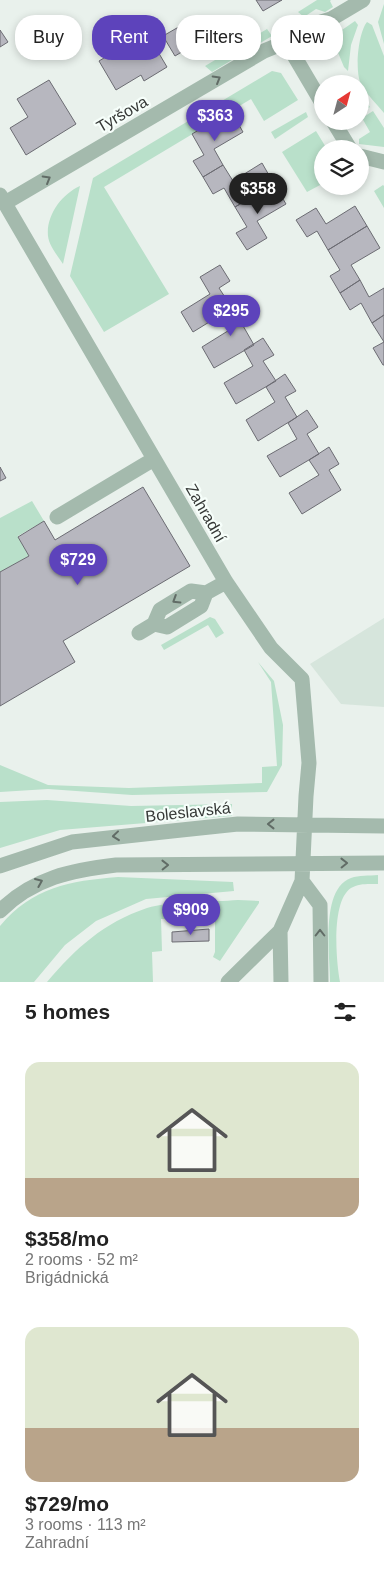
<!DOCTYPE html>
<meta charset="utf-8">
<style>
body{margin:0;font-family:Helvetica,sans-serif;background:#f2f2f2;color:#222;height:100vh;display:flex;flex-direction:column;font-size:19px;white-space:nowrap}
*{box-sizing:border-box;margin:0}
p{font-size:16px;color:#767676}
.icon{flex:none;width:28px;height:28px;fill:none;stroke:currentColor;stroke-width:2;stroke-linecap:round;stroke-linejoin:round}
.map{position:relative;height:982px;overflow:hidden}
.sheet{display:flex;flex-direction:column;background:#fff;flex:1}
.sheet>*{flex:none}
.guide{position:absolute;left:15px;top:15px;width:355px;height:45px;display:flex;gap:10px}
.needle{width:32px;rotate:36deg}
.fabs{position:absolute;left:314px;top:75px;display:grid;gap:10px}
.fabs a{display:grid;place-items:center;width:55px;height:55px;border-radius:50%;background:#fff;box-shadow:0 2px 8px #0003;font-size:25px}
.price{position:absolute;translate:-50% -42px;padding:0 11px;border-radius:18px;background:#5d43bb;color:#fff;font-size:16px;line-height:32px;filter:drop-shadow(0 1px 2px #0008)}
.price::after{content:'';position:absolute;left:50%;top:30px;width:15px;height:11px;margin-left:-8px;background:inherit;clip-path:polygon(0 0,100% 0,50% 100%)}
.price.active{background:#222;color:#fff}
ul{padding:0;list-style:none}
li{display:grid;align-content:center;gap:10px;height:265px;padding:0 25px}
li span{display:grid;place-items:center;height:155px;border-radius:15px;color:#555}
li>.icon{margin-inline-start:auto}
span .icon{width:90px;height:90px;fill:#fffc;stroke-width:1}
li b{font-size:21px}
h2{display:flex;justify-content:space-between;align-items:center;height:60px;padding:0 25px;font-size:21px}
.chip{padding:0 18px;border-radius:20px;background:#fff;box-shadow:0 2px 8px #0003;font-size:18px;line-height:45px}
.chip.active{background:#5d43bb;color:#fff}
.map>svg:first-child{display:block}
</style>
<div class="map">
<svg width="384" height="982" viewBox="0 0 384 982">
<rect width="100%" height="100%" fill="#e9f1ec"/>
<path fill="#d6e5dc" d="M384,618V707L341,704L310,664Z"/>
<path fill="#b9e0ca" d="M317,0H331L330,1L333,7L325,12L316,9L304,17L298,12Z
M384,4V44L378,22Z
M355,21L358,25L351,45L348,71L344,67L334,43L339,32Z
M367,22L372,25L384,56V113C377,104 368,96 362,86C354,74 358,33 367,22Z
M267,29L272,36L212,72L205,66Z
M272,71L281,73L298,100L264,121L251,99L104,187L169,294L104,332L70,276L93,178Z
M360,95L370,107L360,113Z
M373,111L384,128V147L359,144V139L370,132L362,118Z
M306,112L308,117L275,139L271,132Z
M316,131L327,149H322V184L307,192L282,152Z
M383,185L384,186V208L374,191Z
M80,186L63,264C58,256 49,246 48,236C46,215 62,194 80,186Z
M32,501L44,521L18,536L29,556L0,572V518Z
M210,617L215,619L224,633L216,638L208,625L164,650L161,645Z
M258,662L274,681L283,725L282,765L267,792L132,795L48,789L0,792V765L48,785L129,788L262,783V767L277,766L271,682Z
M47,800L131,806L232,804V816L60,830L0,848V802Z
M378,875V884C369,884 359,883 351,888C331,901 336,961 340,982H330C330,956 320,889 351,878C359,875 369,876 378,875Z
M118,877L233,882L234,891L146,899L96,921L65,945L34,982H0V926C33,887 69,881 118,877Z
M238,900L259,901V903L220,961L213,957L215,952V917L161,919L162,951L152,952L153,982H47C76,948 103,923 147,908C170,901 213,902 238,900Z"/>
<path fill="#b7b7bf" stroke="#6c6c73" d="M256,0H282L263,11Z
M138,18L167,67L144,81L141,75L116,90L99,61L127,44L119,30Z
M189,21L200,41L175,56L163,36Z
M0,30L8,42L0,47Z
M49,80L76,124L26,155L10,128L28,117L17,99Z
M231,111L243,132L214,149L223,165L203,177L193,161L204,155L192,134Z
M262,163L274,184L235,207L224,188L213,194L203,177L223,165L233,181Z
M274,184L286,204L257,221L267,238L247,250L236,233L247,227L235,207Z
M355,206L367,226L328,250L317,231L307,237L296,220L316,208L326,224Z
M367,226L380,248L351,265L360,280L340,293L330,276L340,270L328,250Z
M220,265L230,281L219,288L232,308L193,332L181,312L210,294L200,277Z
M360,280L369,297L384,288V315L372,323L361,303L350,310L340,293Z
M242,301L252,318L242,324L254,345L214,368L202,347L231,329L222,314Z
M384,315V365H383L373,348L384,342L372,323Z
M263,338L274,355L263,361L276,381L236,404L224,383L253,366L244,350Z
M285,374L296,391L285,397L297,417L258,441L246,420L275,402L266,387Z
M307,410L318,427L307,434L319,454L280,477L267,456L297,439L288,423Z
M329,447L339,464L329,470L341,490L302,514L289,493L319,475L309,460Z
M0,467L6,478L0,481Z
M143,487L190,566L63,641L75,662L0,706V572L29,556L18,537L44,521L55,540Z
M209,929V941L172,942V932Z"/>
<g fill="none" stroke-linecap="round" stroke-linejoin="round">
<path stroke="#a4baad" stroke-width="15" d="M286,42L322,103
M333,121L350,149
M360,156L384,162
M0,195L226,582L271,648L302,679L309,763L306,796L302,881L280,931L228,982
M5,203L264,51L286,42L315,24L331,19L363,0
M57,517L154,459
M154,624L167,627L201,606L206,593L226,582
M139,633L154,624L160,610L191,591L206,593
M0,866L72,842L172,831L238,824L384,826
M302,881L320,905L321,982
M0,911C33,878 72,870 116,865L384,863
M280,931L281,982"/>
</g>
<defs><path id="oneway-chevron" d="M-2-3.5L2.5 0L-2 3.5" fill="none" stroke-width="1.6" stroke-linecap="round" stroke-linejoin="round" transform="scale(1.25)"/></defs>
<g stroke="#616c66">
<use href="#oneway-chevron" transform="translate(217 79) rotate(-30)"/>
<use href="#oneway-chevron" transform="translate(47 179) rotate(-30)"/>
<use href="#oneway-chevron" transform="translate(176 600) rotate(148)"/>
<use href="#oneway-chevron" transform="translate(271 824) rotate(180)"/>
<use href="#oneway-chevron" transform="translate(116 836) rotate(174)"/>
<use href="#oneway-chevron" transform="translate(344 863) rotate(-1)"/>
<use href="#oneway-chevron" transform="translate(165 865) rotate(-1)"/>
<use href="#oneway-chevron" transform="translate(39 882) rotate(-23)"/>
<use href="#oneway-chevron" transform="translate(320 933) rotate(-90)"/>
</g>
<g text-anchor="middle" dominant-baseline="central" stroke-width="4.5" stroke-linejoin="round" paint-order="stroke">
<g font-size="16" fill="#353836" stroke="#f6fefa">
<text transform="translate(122 114) rotate(-30)">Tyršova</text>
<text transform="translate(206 513) rotate(60)">Zahradní</text>
<text transform="translate(188 812) rotate(-6)">Boleslavská</text>
</g>
</g>
</svg>
<div class="fabs">
<a><svg class="needle" viewBox="-14 -14 28 28"><path d="M0-13l5 13h-10z" fill="#e53935"/><path d="M0 13l5-13h-10z" fill="#767676"/></svg></a>
<a><svg class="icon" aria-label="layers" viewBox="0 0 24 24"><path d="M12 4l9 5-9 5-9-5zM3 14l9 5 9-5"/></svg></a>
</div>
<b class="price" style="left:215px;top:142px">$363</b>
<b class="price active" style="left:258px;top:215px">$358</b>
<b class="price" style="left:231px;top:337px">$295</b>
<b class="price" style="left:78px;top:586px">$729</b>
<b class="price" style="left:191px;top:936px">$909</b>
<div class="guide">
<a class="chip">Buy</a>
<a class="chip active">Rent</a>
<a class="chip">Filters</a>
<a class="chip">New</a>
</div>
</div>
<section class="sheet">
<h2>5 homes<svg class="icon" aria-label="filters" viewBox="0 0 24 24"><path d="M4 7h16M4 17h16"/><circle cx="9" cy="7" r="2"/><circle cx="15" cy="17" r="2"/></svg></h2>
<ul>
<li><span style="background:linear-gradient(#dfe7d0 75%,#b9a48a 0)"><svg class="icon" aria-label="home" viewBox="0 0 24 24"><path d="M3 11l9-7 9 7M6 9v11h12V9"/></svg></span><div><b>$358/mo</b><p>2 rooms · 52 m²</p><p>Brigádnická</p></div></li>
<li><span style="background:linear-gradient(#dfe7d0 65%,#b9a48a 0)"><svg class="icon" aria-label="home" viewBox="0 0 24 24"><path d="M3 11l9-7 9 7M6 9v11h12V9"/></svg></span><div><b>$729/mo</b><p>3 rooms · 113 m²</p><p>Zahradní</p></div></li>
</ul>
</section>
